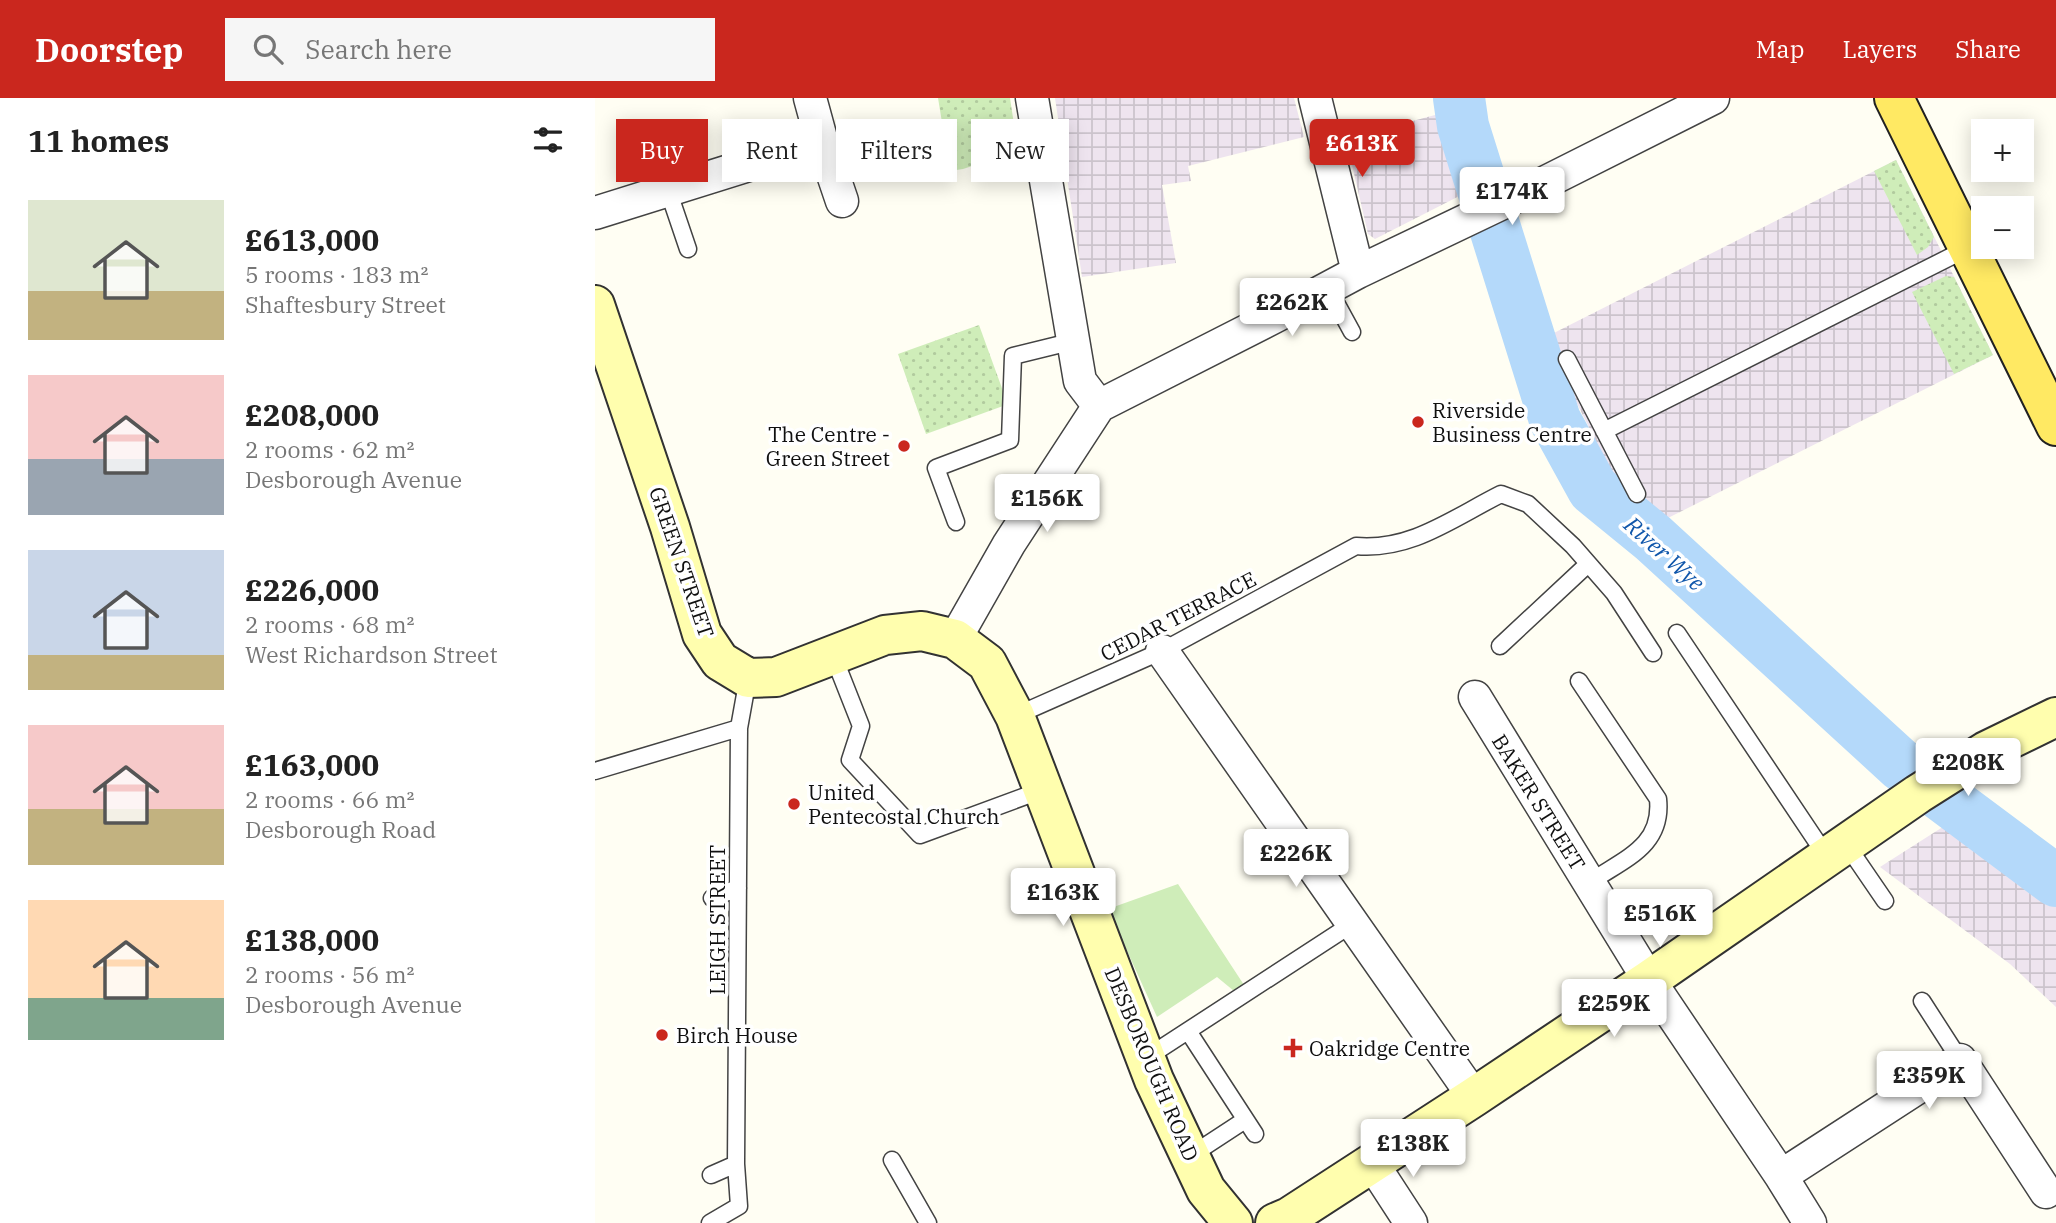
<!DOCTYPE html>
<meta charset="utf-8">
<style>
body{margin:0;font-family:"IBM Plex Serif",serif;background:#f6f6f6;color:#222;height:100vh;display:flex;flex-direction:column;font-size:26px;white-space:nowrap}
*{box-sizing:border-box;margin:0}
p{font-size:23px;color:#767676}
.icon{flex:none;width:38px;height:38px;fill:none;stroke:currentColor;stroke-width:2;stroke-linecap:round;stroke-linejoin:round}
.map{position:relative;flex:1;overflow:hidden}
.sheet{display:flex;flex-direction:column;background:#fff;width:595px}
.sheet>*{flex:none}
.banner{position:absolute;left:21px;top:21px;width:665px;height:63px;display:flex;gap:14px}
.buttons{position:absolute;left:1376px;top:21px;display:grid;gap:14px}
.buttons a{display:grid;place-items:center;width:63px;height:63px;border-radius:0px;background:#fff;box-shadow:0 4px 18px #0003;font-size:35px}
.price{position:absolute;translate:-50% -60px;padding:0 16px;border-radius:7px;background:#fff;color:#222;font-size:23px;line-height:46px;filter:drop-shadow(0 2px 4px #0008)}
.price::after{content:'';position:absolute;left:50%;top:42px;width:21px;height:16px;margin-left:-10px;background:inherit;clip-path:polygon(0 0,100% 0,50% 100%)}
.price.current{background:#ca271e;color:#fff}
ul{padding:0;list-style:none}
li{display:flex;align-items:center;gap:21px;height:175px;padding:0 28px}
li span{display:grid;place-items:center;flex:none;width:196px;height:140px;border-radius:0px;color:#555}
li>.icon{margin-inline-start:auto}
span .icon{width:84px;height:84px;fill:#fffc;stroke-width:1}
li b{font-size:30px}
h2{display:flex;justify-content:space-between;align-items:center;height:84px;padding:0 28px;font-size:30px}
.pill{padding:0 24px;border-radius:0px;background:#fff;box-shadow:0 4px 18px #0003;font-size:24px;line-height:63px}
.pill.current{background:#ca271e;color:#fff}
header{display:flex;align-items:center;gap:42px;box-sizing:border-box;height:98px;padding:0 35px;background:#ca271e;color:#fff}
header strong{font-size:33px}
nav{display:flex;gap:38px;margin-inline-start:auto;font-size:24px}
.search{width:490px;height:63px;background:#f6f6f6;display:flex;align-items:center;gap:18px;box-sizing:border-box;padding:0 24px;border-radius:0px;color:#767676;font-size:26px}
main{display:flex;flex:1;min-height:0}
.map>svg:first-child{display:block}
</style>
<header>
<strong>Doorstep</strong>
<div class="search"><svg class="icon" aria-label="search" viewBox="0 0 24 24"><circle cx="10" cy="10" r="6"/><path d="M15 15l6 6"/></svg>Search here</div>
<nav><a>Map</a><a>Layers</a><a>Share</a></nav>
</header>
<main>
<section class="sheet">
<h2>11 homes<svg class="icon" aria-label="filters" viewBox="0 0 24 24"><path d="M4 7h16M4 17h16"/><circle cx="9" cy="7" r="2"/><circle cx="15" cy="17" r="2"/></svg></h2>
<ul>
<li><span style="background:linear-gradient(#dfe7d0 65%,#c2b280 0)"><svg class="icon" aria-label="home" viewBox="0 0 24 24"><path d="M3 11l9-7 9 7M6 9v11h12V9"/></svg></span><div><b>£613,000</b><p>5 rooms · 183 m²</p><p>Shaftesbury Street</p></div></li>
<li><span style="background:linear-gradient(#f6c9c9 60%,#9aa5b1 0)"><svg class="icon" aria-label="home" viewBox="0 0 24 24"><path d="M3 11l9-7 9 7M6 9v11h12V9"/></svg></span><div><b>£208,000</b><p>2 rooms · 62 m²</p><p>Desborough Avenue</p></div></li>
<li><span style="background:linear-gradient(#c9d6e8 75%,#c2b280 0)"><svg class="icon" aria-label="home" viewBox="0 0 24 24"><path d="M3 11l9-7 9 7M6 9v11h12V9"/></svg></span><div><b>£226,000</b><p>2 rooms · 68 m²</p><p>West Richardson Street</p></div></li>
<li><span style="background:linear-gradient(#f6c9c9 60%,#c2b280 0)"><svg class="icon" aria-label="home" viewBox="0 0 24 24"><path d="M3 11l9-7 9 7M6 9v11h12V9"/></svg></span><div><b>£163,000</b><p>2 rooms · 66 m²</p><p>Desborough Road</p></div></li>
<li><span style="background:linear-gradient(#ffd9b3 70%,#7fa58c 0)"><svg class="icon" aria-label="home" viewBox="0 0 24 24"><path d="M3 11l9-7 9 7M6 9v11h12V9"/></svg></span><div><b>£138,000</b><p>2 rooms · 56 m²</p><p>Desborough Avenue</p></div></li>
</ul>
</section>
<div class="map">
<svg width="1461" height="1125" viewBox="0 0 1461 1125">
<defs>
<pattern id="industrial-grid" width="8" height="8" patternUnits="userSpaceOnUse" patternTransform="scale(1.75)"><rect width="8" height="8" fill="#eee4ef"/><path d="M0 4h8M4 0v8" fill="none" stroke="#cbc3cc"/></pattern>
<pattern id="grass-dots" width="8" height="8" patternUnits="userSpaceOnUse" patternTransform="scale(1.75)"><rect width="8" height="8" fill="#cfedb9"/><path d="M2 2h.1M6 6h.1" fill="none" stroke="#b1ca9e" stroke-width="1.8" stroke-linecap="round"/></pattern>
</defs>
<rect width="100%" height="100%" fill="#fffef3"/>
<path fill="url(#industrial-grid)" d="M460,0H699L709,39L593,68L596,83L567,87L581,165L487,179Z
M851,14L882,89L780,141L773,136L751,41Z
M1301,62L1398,257L1057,428L1030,401L949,240Z
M1365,718L1449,779L1461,799V909L1415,866L1285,769Z"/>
<path fill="url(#grass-dots)" d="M343,0H415L423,53L368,71L355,73Z
M1301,62L1339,139L1333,149L1322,157L1279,73Z
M1351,178L1359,179L1398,257L1359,276L1317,194Z
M384,227L408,293V308L331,336L303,256Z"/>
<path fill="#cfedb9" d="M583,786L649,887L639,893L622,879L562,919L513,811Z"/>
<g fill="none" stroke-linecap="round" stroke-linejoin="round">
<path stroke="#b4d9fa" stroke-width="52" d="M864,0L868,28L960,322L998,391L1058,440L1307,668L1461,783"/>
<defs>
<path id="lane" d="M73,92L93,151
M733,190L757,234
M972,261L1042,396
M1009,333L1373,150
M361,424L341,370L415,342L418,258L479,243
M1082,535L1232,759
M905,548L993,466
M238,557L266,628L255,662L325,737L447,692
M984,583L1063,701C1068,749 1028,761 994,785
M420,618L567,553L761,448C816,453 858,420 906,396L933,406L978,448L1019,495L1058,555
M0,673L144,630
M1251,746L1290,803
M117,800L143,790
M1327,903L1365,962
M593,933L660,1036
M551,960L757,826
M595,1058L650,1022
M297,1062L333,1125
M116,1077L141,1066
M115,1125L144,1108L141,1066L144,630L153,580"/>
<path id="street" d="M437,0L485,283L504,308
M720,0L763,174
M227,44L247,103
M0,115L227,44L215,0
M360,541L414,446L504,308L681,218L763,174L947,86L1118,0
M567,553L879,999
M880,599L1054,882L1186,1078L1215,1125
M777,1065L816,1125
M1186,1078L1365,962L1451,1094"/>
<path id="secondary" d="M0,207L75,429L107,536L125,563L153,580L181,579L290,537L327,533L360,541L392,565L420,618L559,982L611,1092L638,1125
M680,1125L694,1119L879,999L1054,882L1323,696L1391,653L1461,619"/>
<path id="primary" d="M1299,0L1461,328"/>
</defs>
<use href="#lane" stroke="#434343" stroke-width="19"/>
<use href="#street" stroke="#434343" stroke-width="35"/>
<use href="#secondary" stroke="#323232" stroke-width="42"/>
<use href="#primary" stroke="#212121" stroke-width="42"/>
<use href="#lane" stroke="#fff" stroke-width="16"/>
<use href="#street" stroke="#fff" stroke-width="32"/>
<use href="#secondary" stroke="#fffeae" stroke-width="38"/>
<use href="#primary" stroke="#ffe963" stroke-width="38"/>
</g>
<g fill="#ca271e" stroke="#fff" stroke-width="2.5">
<circle cx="823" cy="324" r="7"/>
<circle cx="309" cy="348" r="7"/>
<circle cx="199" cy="706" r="7"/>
<circle cx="67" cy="937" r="7"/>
<path d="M694.5 939.5h7v7h7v7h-7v7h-7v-7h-7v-7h7z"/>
</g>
<g text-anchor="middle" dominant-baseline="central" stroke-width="7" stroke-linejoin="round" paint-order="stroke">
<g font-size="21" fill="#101010" stroke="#fff" text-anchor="start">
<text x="837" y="312">Riverside<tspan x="837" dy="24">Business Centre</tspan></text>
<text x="295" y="336" text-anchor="end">The Centre -<tspan x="295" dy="24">Green Street</tspan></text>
<text x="213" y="694">United<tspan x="213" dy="24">Pentecostal Church</tspan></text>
<text x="81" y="937">Birch House</text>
<text x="714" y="950">Oakridge Centre</text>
</g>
<g font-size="21" fill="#101010" stroke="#fff">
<text transform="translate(87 464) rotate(71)">GREEN STREET</text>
<text transform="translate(583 518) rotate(-27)">CEDAR TERRACE</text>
<text transform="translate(944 704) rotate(58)">BAKER STREET</text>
<text transform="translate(122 822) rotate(-90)">LEIGH STREET</text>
<text transform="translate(557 966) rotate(67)">DESBOROUGH ROAD</text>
</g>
<g font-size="23" font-style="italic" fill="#1057ab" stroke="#fff">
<text transform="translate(1070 455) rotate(42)">River Wye</text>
</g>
</g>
</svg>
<div class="buttons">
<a>+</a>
<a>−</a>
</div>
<b class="price current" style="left:767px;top:81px">£613K</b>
<b class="price" style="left:917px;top:129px">£174K</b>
<b class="price" style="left:697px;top:240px">£262K</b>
<b class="price" style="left:452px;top:436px">£156K</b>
<b class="price" style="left:1373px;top:700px">£208K</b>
<b class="price" style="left:701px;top:791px">£226K</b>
<b class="price" style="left:468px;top:830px">£163K</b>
<b class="price" style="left:1065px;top:851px">£516K</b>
<b class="price" style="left:1019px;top:941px">£259K</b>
<b class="price" style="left:1334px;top:1013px">£359K</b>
<b class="price" style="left:818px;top:1081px">£138K</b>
<div class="banner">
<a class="pill current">Buy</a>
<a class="pill">Rent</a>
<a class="pill">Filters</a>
<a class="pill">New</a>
</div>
</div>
</main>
